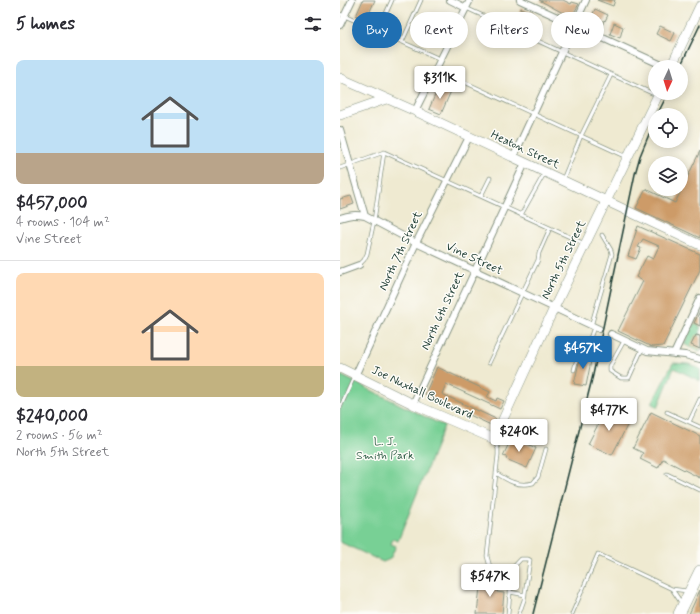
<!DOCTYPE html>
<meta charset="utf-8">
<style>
body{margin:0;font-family:Mynerve,sans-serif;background:#f7f7f7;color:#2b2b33;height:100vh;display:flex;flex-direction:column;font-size:15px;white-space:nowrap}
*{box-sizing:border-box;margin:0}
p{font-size:13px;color:#7c7c81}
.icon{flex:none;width:22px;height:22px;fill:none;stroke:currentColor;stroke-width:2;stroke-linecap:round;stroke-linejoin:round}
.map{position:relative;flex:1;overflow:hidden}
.sheet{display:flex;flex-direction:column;background:#fff;width:340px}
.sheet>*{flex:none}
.hud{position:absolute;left:12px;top:12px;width:288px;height:36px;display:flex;gap:8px}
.needle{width:26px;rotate:184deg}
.controls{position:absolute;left:308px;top:60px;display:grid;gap:8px}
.controls a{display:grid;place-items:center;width:40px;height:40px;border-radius:50%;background:#fff;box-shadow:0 2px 10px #0003;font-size:20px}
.price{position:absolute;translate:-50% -34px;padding:0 9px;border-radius:4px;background:#fff;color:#222;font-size:13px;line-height:26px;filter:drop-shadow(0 1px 2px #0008)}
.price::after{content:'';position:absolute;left:50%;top:24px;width:12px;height:9px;margin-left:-6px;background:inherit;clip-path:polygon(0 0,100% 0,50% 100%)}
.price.on{background:#1f6fb2;color:#fff}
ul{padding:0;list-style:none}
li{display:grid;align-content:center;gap:8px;height:212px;padding:0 16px}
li+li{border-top:1px solid #e1e1e2}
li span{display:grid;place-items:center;height:124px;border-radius:8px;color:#555}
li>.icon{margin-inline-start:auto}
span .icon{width:72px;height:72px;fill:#fffc;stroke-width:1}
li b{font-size:17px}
h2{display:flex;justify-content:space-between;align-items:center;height:48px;padding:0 16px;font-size:17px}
.chip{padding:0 14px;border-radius:18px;background:#fff;box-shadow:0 2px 10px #0003;font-size:14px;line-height:36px}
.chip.on{background:#1f6fb2;color:#fff}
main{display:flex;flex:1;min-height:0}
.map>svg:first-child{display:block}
</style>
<main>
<section class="sheet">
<h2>5 homes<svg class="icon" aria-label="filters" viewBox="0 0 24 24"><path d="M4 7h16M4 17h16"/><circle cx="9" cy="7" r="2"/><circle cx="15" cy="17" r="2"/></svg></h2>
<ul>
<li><span style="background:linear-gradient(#bfe0f5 75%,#b9a48a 0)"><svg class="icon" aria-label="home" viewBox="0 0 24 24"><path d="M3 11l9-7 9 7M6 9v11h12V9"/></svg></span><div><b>$457,000</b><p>4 rooms · 104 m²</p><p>Vine Street</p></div></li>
<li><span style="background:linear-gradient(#ffd9b3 75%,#c2b280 0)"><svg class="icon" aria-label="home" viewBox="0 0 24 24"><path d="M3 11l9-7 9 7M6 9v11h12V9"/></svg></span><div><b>$240,000</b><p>2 rooms · 56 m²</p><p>North 5th Street</p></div></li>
</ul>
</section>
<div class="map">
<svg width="360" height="614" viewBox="0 0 360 614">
<rect width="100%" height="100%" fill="#fdfcf7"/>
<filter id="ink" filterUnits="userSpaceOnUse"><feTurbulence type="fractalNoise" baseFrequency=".025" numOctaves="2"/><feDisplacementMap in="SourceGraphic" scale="8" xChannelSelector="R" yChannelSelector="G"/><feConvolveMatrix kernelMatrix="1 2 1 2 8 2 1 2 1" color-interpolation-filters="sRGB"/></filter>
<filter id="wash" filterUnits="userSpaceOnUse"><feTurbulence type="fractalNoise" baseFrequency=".012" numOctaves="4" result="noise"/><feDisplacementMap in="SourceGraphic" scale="16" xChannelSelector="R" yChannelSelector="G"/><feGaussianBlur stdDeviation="0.9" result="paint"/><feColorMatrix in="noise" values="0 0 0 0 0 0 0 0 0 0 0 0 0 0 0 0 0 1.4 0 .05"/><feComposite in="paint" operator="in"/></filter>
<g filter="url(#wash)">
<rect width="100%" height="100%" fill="#efead1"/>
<path fill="#78d095" stroke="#4c8664" d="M354,323L360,326V352L344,344Z
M333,363L349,364L360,369V381L334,368L318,407L312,403Z
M0,375L104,426L58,541L53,539L51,544L56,546L50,559L43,562L0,542Z"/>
<g id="blocks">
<path fill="#cd9b67" d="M23,0H35L26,20L16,16Z
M199,0H223L231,4L232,2L239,4L232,16L224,12L223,13Z
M257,0H275L273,6Z
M181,8L194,14L188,27L176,20Z
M255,9L268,15L265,21L264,20L261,30L248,26Z
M274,23L283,27L280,38L270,34Z
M320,26L335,33L331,41L316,34Z
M99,86L111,91L101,114L89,109Z
M360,151V238L296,208L306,189L335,203Z
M11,196L14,204L0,209V199Z
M298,226L360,254V270L323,346L312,347L278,331L303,281L296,277L307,256L313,259L319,246L303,239L298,247L301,248L296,259L288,256Z
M360,311V326L354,323Z
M356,335L360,336V349L351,345Z
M241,354L252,356L246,386L234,384Z
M97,367L150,392L147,397L156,401L157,398L164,401L160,409L106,384L102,394L156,419L153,426L85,394Z
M266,409L290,420L272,455L248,444Z
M311,412L360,436V478L323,459L318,468L300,459L303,453L293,448Z
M172,437L196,448L187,468L166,459L167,457L163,456Z
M141,578L154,579L153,587L158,588L157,592L164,593L162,614H137Z
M360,590V614H349Z"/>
</g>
</g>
<g filter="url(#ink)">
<use href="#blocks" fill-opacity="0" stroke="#879482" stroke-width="1"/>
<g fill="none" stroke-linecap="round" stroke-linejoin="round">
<defs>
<path id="lane" d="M126,8L316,95
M0,14L100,59
M38,31L52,0
M62,42L81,0
M96,69L287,157
M0,168L44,152L245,244
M223,179L241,136L271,75
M141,196L150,178
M181,215L204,174
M19,265L24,260L27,254L34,221L44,152
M251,326L272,254L271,250L262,235
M284,341L270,366V371L281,378H289L302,349
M149,363L198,260L199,253L210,228
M234,370L239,350L248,344L254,327
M360,399L349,422L360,427
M0,408L14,377
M327,412L349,422
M154,440L158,449V455L147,556L150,567L163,578L171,583L168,614
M156,473C168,481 178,487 193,483L198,477L206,449
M327,474L360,490
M163,578L181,559H188L190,560L184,600L179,614
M170,592L185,595
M342,604L332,589L347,591
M232,614L258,554L332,589"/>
<path id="street" d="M110,0L126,8
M180,0L326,67
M0,25L12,0
M75,111L130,0
M0,130L25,216
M173,158L246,0
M0,218C9,215 15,214 25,216L76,243L259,329
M0,272L19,265
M271,334L307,351L345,355L360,359
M334,354L360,298
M15,376L76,243L129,137
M73,404L185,163"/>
<path id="secondary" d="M331,67L360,6
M0,78L75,111L360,245
M0,115L46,99
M0,368L73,404L154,439L214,308L319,93"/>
<path id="highway" d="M339,614L360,571"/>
</defs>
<use href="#lane" stroke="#879482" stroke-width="4.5"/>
<use href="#street" stroke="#879482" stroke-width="8"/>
<use href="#secondary" stroke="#879482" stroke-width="10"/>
<use href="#highway" stroke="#879482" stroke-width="12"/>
<use href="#lane" stroke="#fff" stroke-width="3"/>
<use href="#street" stroke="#fff" stroke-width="6"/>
<use href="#secondary" stroke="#fff" stroke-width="9"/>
<use href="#highway" stroke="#fff" stroke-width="11"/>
<path stroke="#1f3d34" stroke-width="1.5" d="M340,67L360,25
M317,115L328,93
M193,614L253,375L295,174L300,156L315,120"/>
</g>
</g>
<g text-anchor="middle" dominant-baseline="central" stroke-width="3" stroke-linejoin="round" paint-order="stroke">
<g font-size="12" fill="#1f3d34" stroke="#fdfcf7">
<text transform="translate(185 150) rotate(25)">Heaton Street</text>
<text transform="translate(61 251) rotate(-65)">North 7th Street</text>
<text transform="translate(134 259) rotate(25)">Vine Street</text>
<text transform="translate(224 260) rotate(-64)">North 5th Street</text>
<text transform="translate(103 311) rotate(-65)">North 6th Street</text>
<text transform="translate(82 393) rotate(25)">Joe Nuxhall Boulevard</text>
</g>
<g font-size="12" fill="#35624c" stroke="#fdfcf7">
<text x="45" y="442">L. J.<tspan x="45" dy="14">Smith Park</tspan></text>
</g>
</g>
</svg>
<div class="controls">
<a><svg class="needle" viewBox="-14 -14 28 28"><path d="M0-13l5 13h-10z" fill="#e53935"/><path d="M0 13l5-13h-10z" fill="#7c7c81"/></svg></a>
<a><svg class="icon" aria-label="locate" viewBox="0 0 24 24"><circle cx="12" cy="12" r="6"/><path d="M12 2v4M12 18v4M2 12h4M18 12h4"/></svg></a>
<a><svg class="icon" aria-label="layers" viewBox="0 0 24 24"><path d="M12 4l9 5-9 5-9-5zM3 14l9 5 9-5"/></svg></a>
</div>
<b class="price" style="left:100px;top:100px">$311K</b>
<b class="price on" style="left:243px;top:370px">$457K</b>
<b class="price" style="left:269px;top:432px">$477K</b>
<b class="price" style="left:179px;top:453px">$240K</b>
<b class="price" style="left:150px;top:598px">$547K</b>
<div class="hud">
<a class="chip on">Buy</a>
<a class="chip">Rent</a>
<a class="chip">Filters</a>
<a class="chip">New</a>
</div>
</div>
</main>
